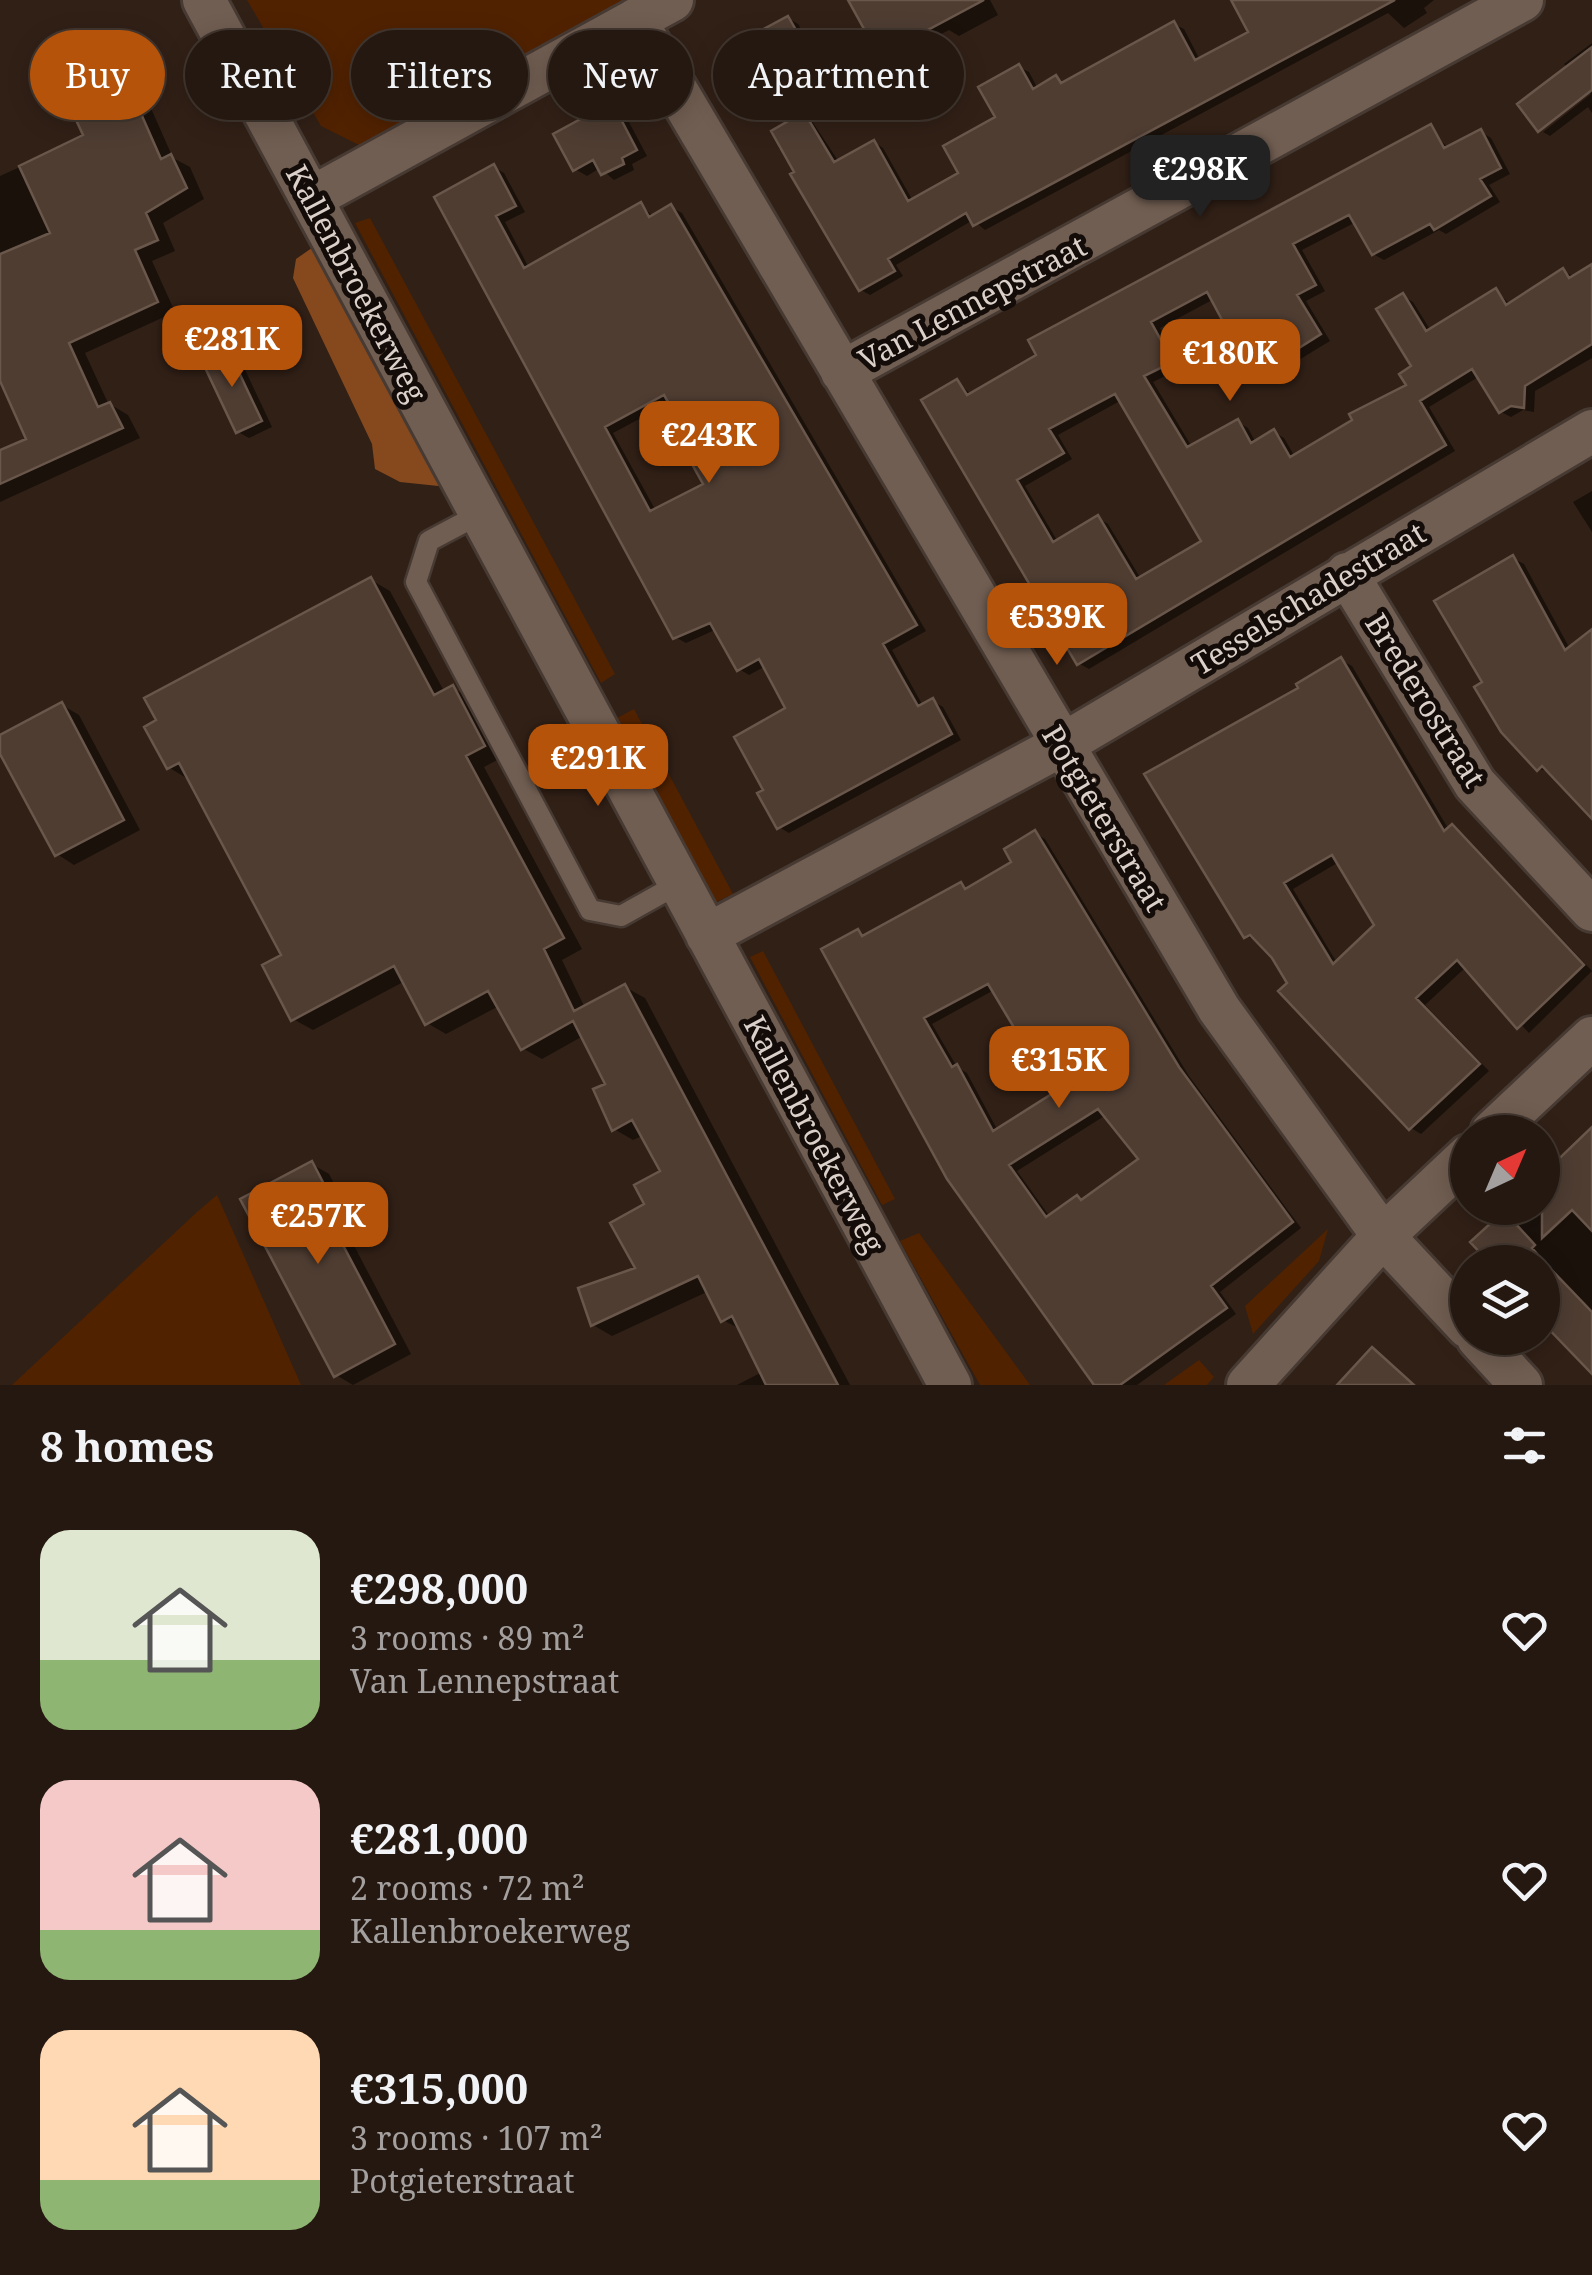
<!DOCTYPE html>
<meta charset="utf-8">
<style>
body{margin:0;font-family:"Noto Serif",serif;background:#31251e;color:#f1f3f6;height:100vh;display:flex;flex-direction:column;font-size:38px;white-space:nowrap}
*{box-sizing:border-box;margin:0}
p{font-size:32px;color:#a3a09f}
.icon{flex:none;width:55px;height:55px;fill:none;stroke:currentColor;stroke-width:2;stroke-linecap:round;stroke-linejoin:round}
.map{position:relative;height:1385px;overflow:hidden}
.panel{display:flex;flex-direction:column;background:#251810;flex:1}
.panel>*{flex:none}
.banner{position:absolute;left:30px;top:30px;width:1000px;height:90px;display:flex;gap:20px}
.needle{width:65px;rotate:44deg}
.buttons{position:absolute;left:1450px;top:1115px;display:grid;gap:20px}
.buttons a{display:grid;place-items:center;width:110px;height:110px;border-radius:50%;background:#251810;box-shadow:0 5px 25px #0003,0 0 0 2px #423730;font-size:50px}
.price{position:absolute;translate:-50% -85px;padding:0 22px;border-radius:20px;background:#b45309;color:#fff;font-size:32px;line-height:65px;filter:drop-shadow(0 2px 5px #0008)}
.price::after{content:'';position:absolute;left:50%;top:60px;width:30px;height:22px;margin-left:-15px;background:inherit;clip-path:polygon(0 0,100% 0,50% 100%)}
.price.selected{background:#222;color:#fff}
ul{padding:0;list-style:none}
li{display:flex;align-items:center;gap:30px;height:250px;padding:0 40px}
li span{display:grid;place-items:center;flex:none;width:280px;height:200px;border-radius:30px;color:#555}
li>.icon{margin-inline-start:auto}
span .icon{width:120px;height:120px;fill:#fffc;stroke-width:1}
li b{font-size:42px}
h2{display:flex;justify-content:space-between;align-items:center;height:120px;padding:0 40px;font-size:42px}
.tag{padding:0 35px;border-radius:45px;background:#251810;box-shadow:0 5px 25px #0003,0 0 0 2px #423730;font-size:35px;line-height:90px}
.tag.selected{background:#b45309;color:#fff}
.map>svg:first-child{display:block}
</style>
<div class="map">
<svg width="1592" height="1385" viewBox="0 0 1592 1385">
<rect width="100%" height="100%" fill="#312016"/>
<path fill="#512200" d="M247,0H652L365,148L321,126Z
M370,218L615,674L601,683L355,223Z
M634,709L733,894L716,902L617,718Z
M763,951L895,1199L882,1205L750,957Z
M217,1195L301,1385H12L197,1212Z
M1328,1229L1319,1261L1253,1334L1245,1306Z
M919,1233L1030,1385H980L900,1241Z
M1199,1360L1214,1377L1207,1385H1164Z"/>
<path fill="#86491e" d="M319,243L448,487L400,482L375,469L372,444L293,278L296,259Z"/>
<path fill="#0007" fill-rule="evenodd" d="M850,0H990L998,15L959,36L949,30L891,60L880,54Z
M1234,0H1434L1424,8L1427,13L1404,28L1388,13L985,230L973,220L896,265L903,276L870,295L861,290L793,121L770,82L759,87L749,82L788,18L798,24L821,65L861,42L871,48L884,73L810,118L839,162L874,142L883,148L913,201L961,174L998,118L1019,67L1029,72L1038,89L1056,78L1065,83L1174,24L1184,29L1200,60L1251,33Z
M1592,43V113L1588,107L1550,136L1543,132L1591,94L1564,64Z
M123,77L142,88L173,158L190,167L204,199L163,223L175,251L152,261L175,312L85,353L108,403L128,415L140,438L0,502V453L29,440L0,375V176L86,137L104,79L110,83Z
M612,104L623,111L647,156L632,164L634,170L614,180L600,168L587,176L575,169Z
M1429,128L1449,149L1481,132L1491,138L1510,174L1489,185L1500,202L1446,234L1439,230L1384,260L1373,254L1356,222L1302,250L1325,291L1306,301L1330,341L1284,369L1274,363L1253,330L1241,335L1230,329L1214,299L1160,328L1181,368L1153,382L1192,447L1238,422L1248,428L1256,443L1274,432L1284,438L1295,457L1409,386L1415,367L1403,296L1413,302L1431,331L1496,291L1511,305L1563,271L1573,276L1592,267V358L1535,391L1534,412L1523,410L1511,417L1501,412L1480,376L1429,407L1455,451L1089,669L1078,663L957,382L972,395ZM1120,401L1204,542L1141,579L1108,524L1098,518L1058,542L1025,486L1072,459L1058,435Z
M494,167L504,173L525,212L505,222L529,268L641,205L654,217L671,207L682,213L926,631L892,650L923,706L933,701L943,707L961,740L789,833L779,827L789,709L766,666L749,675L739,669L717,629L686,643L675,637L437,198ZM671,402L701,453L707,485L656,511L613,433Z
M227,350L239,357L272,427L249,438L238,432Z
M1592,491V532L1573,502Z
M1513,558L1524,564L1570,649L1592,632V815L1551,772L1539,769L1486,683Z
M371,580L390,591L445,693L453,688L473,700L503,757L484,767L582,949L562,960L585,1008L625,987L645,998L850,1385H737L762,1372L742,1330L723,1320L709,1291L612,1336L593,1325L639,1269L647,1204L663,1172L642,1136L633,1140L614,1129L608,1085L583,1036L542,1059L522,1048L499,1006L446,1034L427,1023L405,981L313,1030L293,1019L285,956L188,779L168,767Z
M1341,660L1352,666L1449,830L1452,827L1462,833L1592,971L1529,1033L1466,967L1425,1005L1489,1071L1421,1134L1411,1128L1290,983L1274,956L1259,941L1245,936L1301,688ZM1339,862L1377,926L1337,963L1293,889Z
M62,705L79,715L140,830L74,865L57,854L0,749V738Z
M1035,833L1045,839L1189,1076L1301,1228L1220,1292L1236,1314L1137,1385H1097L858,932L866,937L961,885L969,889L1014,862ZM994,990L1056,1094L998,1131L967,1073L957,1067L932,1024ZM1106,1115L1141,1159L1083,1201L1050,1217L1017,1171Z
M1592,1131V1369L1542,1262H1492L1474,1242L1492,1225L1480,1212L1485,1208H1542V1154L1559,1163Z
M312,1164L329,1174L360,1233L350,1238L411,1354L353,1385L336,1375Z"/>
<path fill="#4f3d32" stroke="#6a574b" stroke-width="2.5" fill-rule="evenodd" d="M848,0H984L879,56Z
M1231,0H1395L973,226L966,213L888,259L895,271L859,291L790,174L794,172L771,131L804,112L834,162L874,140L908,201L958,173L943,146L995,117L978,87L1019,64L1033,89L1056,75L1061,83L1174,21L1195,60L1248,32Z
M788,16L816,65L861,40L876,67L787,120L763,75L747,83L728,48Z
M1592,47V90L1538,132L1517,104Z
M124,75L161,159L171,154L187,188L146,213L158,240L135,250L158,302L69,343L98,407L110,402L123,428L0,484V450L26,439L0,381V254L50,233L19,166L83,135L64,94L104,76L107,82Z
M612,102L637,150L622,158L624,164L601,175L593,160L573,171L553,134Z
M1431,124L1444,148L1481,129L1501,168L1480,179L1491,196L1434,230L1430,224L1372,255L1349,215L1293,244L1316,285L1297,295L1321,334L1272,365L1246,323L1228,331L1207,292L1151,322L1173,362L1144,376L1187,447L1238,419L1251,443L1274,429L1290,457L1352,420L1349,414L1406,385L1399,374L1411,366L1376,309L1403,293L1426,331L1496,288L1506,305L1563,268L1569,278L1592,264V344L1525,386L1524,408L1511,406L1499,413L1472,369L1420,401L1446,445L1077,665L921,400L957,379L967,395L1036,355L1028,340ZM1115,394L1201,541L1136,579L1098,515L1053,542L1017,480L1064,453L1049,429Z
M494,164L516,206L496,216L524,268L641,202L649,217L671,204L917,625L883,644L918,706L933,698L952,734L777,829L757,793L763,790L734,737L785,708L759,659L737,671L710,623L673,639L434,197ZM664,395L697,452L688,457L703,484L650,511L605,427Z
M227,347L262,421L236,433L201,359Z
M1513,555L1565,650L1592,629V819L1542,766L1537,771L1501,732L1474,687L1482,682L1434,601Z
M371,577L434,695L453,685L485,746L466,756L564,938L544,949L574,1011L625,984L838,1385H766L732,1316L721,1322L698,1276L591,1326L578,1288L635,1268L610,1223L644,1204L634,1185L660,1171L632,1120L612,1131L593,1089L605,1084L573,1021L521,1050L488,991L425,1025L394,966L291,1021L262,965L281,955L179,763L167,769L144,727L156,720L144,698Z
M1341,657L1444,831L1452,824L1584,965L1517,1029L1457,960L1416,998L1480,1064L1409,1130L1278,991L1287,983L1272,958L1250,935L1244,938L1144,774L1298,688L1296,684ZM1332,855L1374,925L1333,964L1284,883Z
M62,702L124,820L55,856L0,754V735Z
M1035,830L1179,1067L1293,1222L1211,1286L1227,1308L1120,1385H1094L947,1179L821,949L858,929L862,936L961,882L965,889L1011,862L1004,849ZM988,984L1053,1093L993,1131L957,1064L952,1067L924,1018ZM1098,1109L1138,1159L1081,1200L1077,1195L1046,1217L1009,1165Z
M1592,1127V1231L1572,1210L1542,1238V1175Z
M312,1161L344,1223L334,1228L395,1344L334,1377L240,1199Z
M1504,1211L1535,1245L1532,1248L1544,1262L1592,1312V1374L1542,1322V1262H1489L1470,1242Z
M1372,1347L1414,1385H1337Z"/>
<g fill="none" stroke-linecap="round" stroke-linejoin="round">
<defs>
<path id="lane" d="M478,515L429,541L416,582L590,910L621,916L680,883"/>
<path id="street" d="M204,0L950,1385
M635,20L1219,1009L1383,1236L1468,1327
M313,197L672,0
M842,372L1522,0
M1347,574L1475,784L1592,910
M707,935L1060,746L1592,431
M1492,1132L1592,1038
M1478,1338L1521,1385
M1248,1385L1383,1236L1468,1156"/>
</defs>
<use href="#lane" stroke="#473a33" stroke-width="25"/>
<use href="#street" stroke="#473a33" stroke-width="48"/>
<use href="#lane" stroke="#715e52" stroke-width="20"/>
<use href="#street" stroke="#715e52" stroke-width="42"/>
</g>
<g text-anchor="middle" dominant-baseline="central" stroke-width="10" stroke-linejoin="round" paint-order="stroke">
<g font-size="30" fill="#dcd1ca" stroke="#130c08">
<text transform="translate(357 283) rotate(62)">Kallenbroekerweg</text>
<text transform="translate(972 302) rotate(-28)">Van Lennepstraat</text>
<text transform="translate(1308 598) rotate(-31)">Tesselschadestraat</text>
<text transform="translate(1426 700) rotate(58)">Brederostraat</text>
<text transform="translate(1105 818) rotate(59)">Potgieterstraat</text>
<text transform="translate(815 1134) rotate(62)">Kallenbroekerweg</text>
</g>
</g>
</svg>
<div class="buttons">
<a><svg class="needle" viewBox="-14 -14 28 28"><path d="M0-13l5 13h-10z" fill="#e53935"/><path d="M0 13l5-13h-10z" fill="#a3a09f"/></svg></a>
<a><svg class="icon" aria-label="layers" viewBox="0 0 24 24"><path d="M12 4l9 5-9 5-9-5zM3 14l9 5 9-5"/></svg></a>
</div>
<b class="price selected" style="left:1200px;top:220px">€298K</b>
<b class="price" style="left:232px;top:390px">€281K</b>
<b class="price" style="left:1230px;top:404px">€180K</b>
<b class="price" style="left:709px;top:486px">€243K</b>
<b class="price" style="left:1057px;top:668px">€539K</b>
<b class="price" style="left:598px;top:809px">€291K</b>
<b class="price" style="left:1059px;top:1111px">€315K</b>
<b class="price" style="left:318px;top:1267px">€257K</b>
<div class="banner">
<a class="tag selected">Buy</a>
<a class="tag">Rent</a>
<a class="tag">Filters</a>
<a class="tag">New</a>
<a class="tag">Apartment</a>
</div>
</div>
<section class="panel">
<h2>8 homes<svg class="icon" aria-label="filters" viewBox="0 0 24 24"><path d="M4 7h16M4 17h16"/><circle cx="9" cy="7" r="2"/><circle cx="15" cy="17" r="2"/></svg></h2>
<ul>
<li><span style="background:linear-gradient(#dfe7d0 65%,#8fb573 0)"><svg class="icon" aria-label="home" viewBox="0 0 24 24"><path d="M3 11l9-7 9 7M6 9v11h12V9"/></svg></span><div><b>€298,000</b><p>3 rooms · 89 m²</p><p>Van Lennepstraat</p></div><svg class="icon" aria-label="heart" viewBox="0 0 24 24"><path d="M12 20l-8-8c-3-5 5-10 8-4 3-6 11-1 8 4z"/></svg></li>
<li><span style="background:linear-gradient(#f6c9c9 75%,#8fb573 0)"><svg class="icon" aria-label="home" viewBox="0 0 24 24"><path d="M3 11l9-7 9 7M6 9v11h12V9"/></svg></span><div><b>€281,000</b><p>2 rooms · 72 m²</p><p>Kallenbroekerweg</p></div><svg class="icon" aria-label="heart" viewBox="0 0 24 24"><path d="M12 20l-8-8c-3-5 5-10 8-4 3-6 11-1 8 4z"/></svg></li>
<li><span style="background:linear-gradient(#ffd9b3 75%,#8fb573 0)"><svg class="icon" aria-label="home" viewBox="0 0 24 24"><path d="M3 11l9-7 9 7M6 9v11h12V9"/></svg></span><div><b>€315,000</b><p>3 rooms · 107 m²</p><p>Potgieterstraat</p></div><svg class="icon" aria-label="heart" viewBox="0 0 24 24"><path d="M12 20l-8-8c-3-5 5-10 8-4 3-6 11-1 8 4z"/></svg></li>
</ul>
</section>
